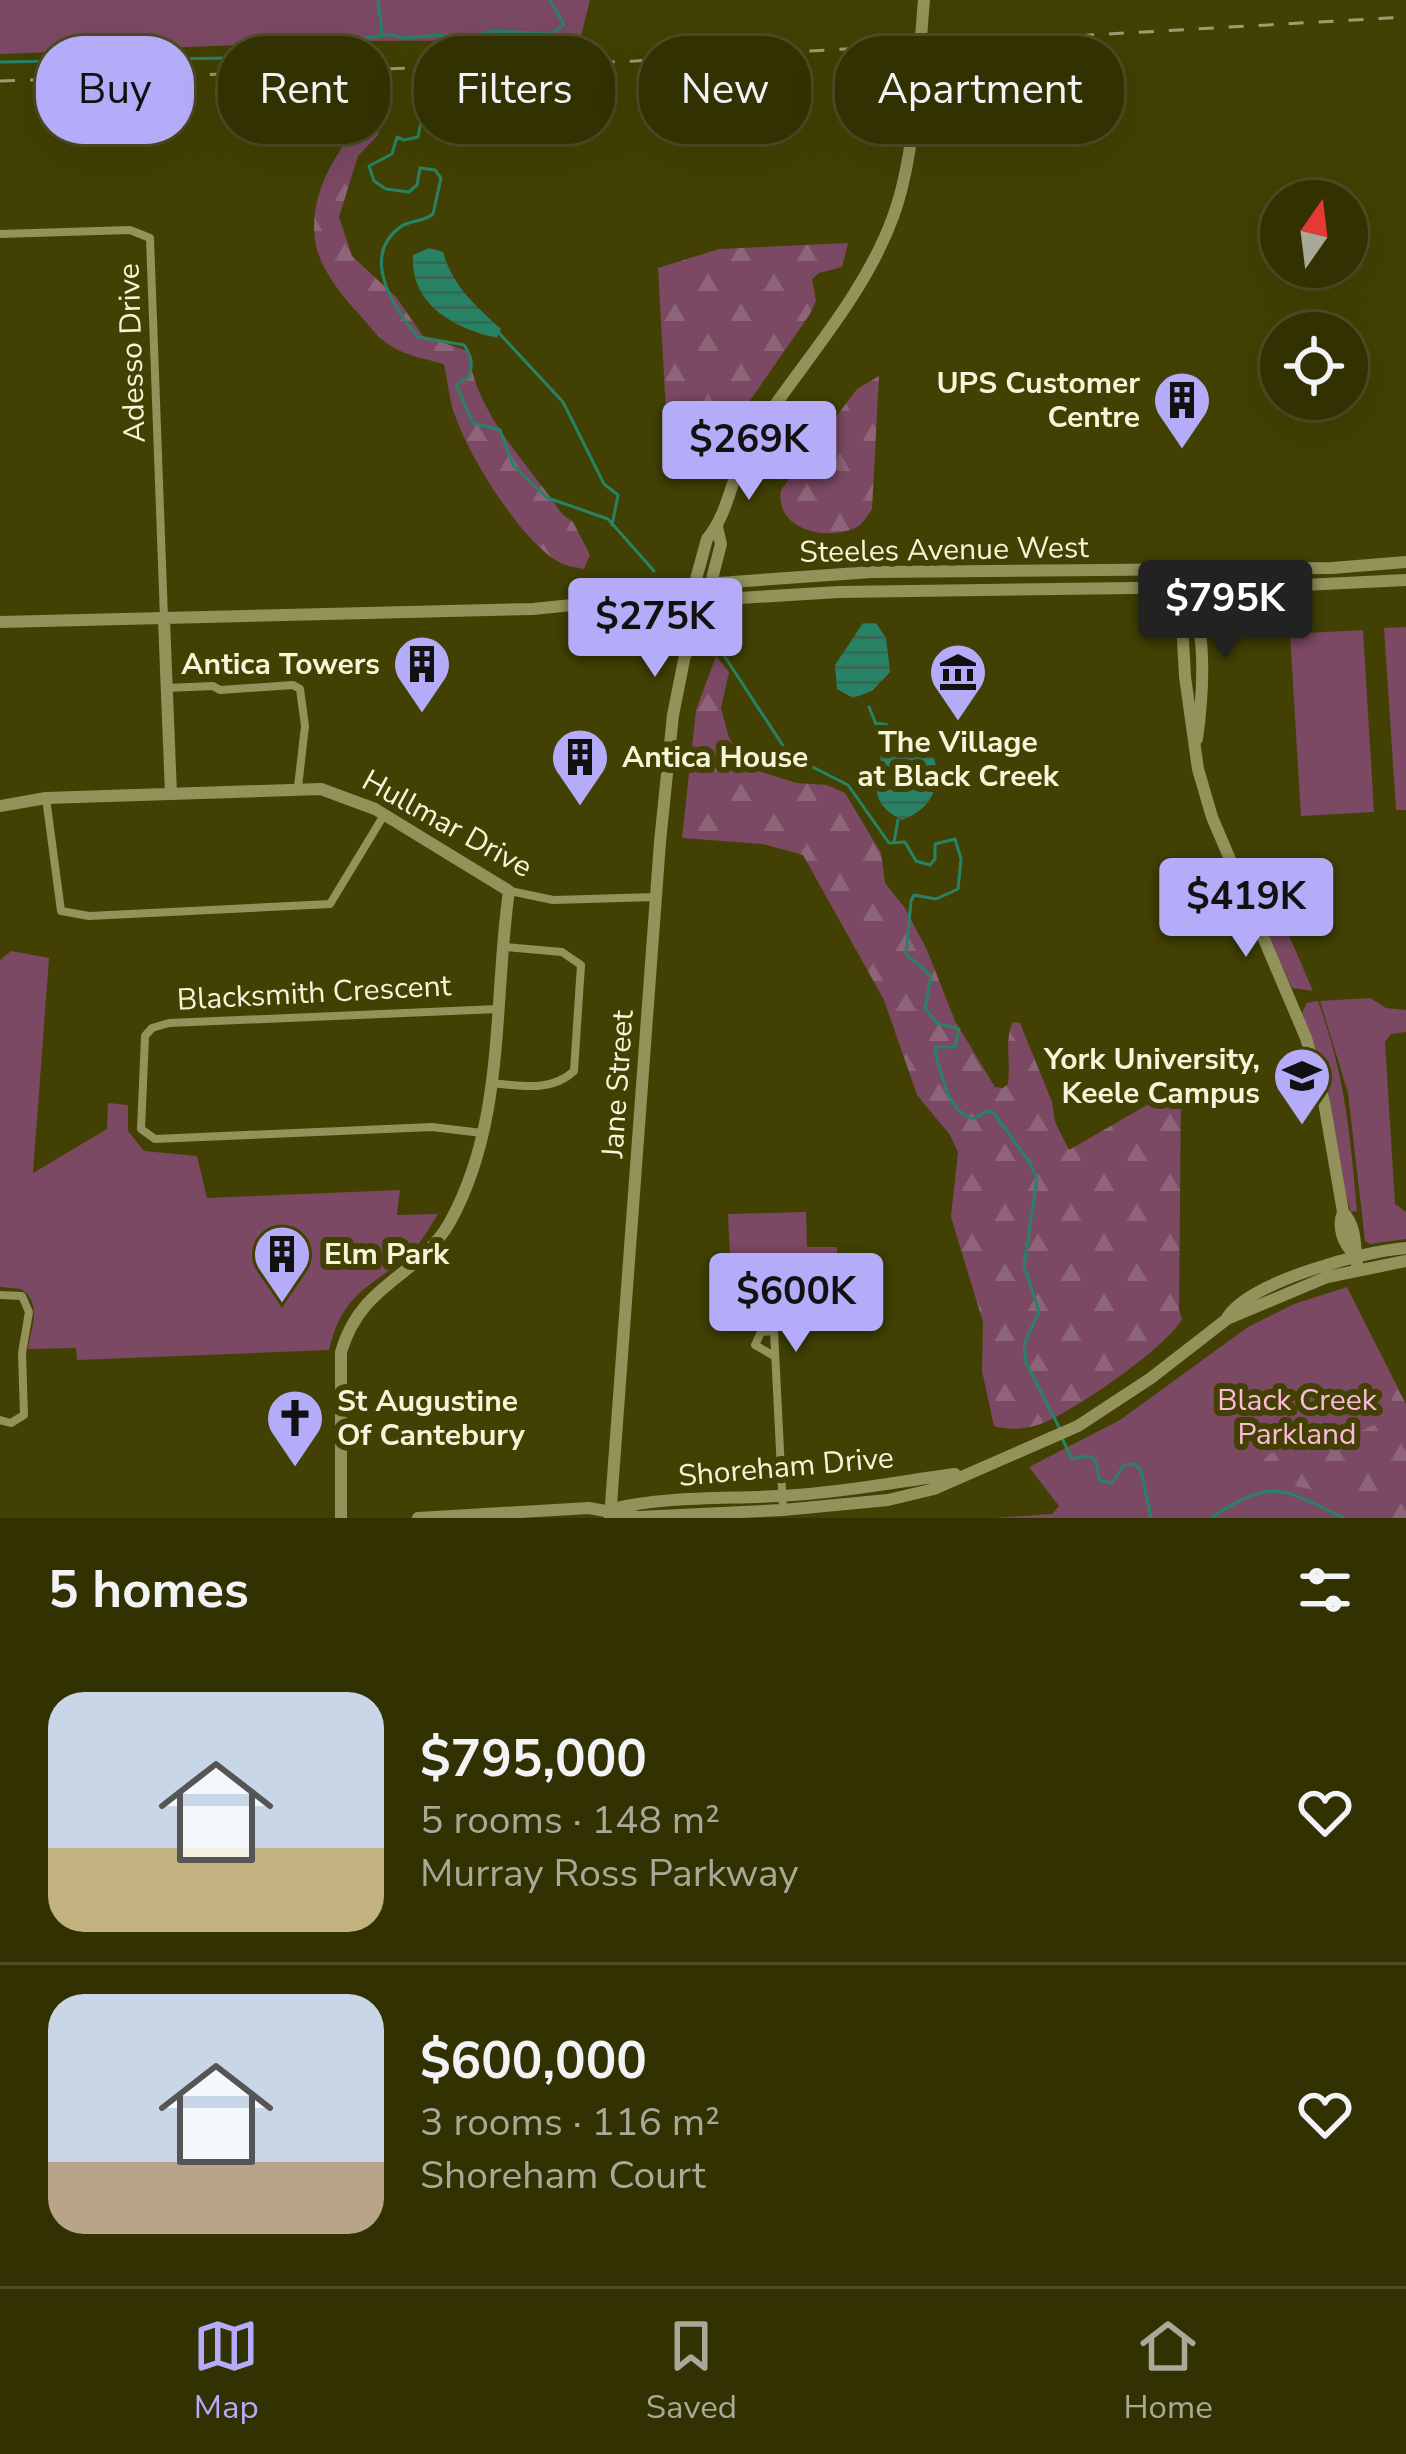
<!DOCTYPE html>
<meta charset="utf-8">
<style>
body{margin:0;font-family:"Nunito Sans",sans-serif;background:#3a390c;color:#f1f3f6;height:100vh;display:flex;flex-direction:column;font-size:45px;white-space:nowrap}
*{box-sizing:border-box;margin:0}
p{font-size:39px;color:#a8a999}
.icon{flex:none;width:66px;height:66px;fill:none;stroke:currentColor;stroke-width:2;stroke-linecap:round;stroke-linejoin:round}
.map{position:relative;height:1518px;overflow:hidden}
.drawer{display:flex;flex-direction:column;background:#323102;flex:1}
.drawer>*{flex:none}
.hud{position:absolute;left:36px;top:36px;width:1335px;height:108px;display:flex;gap:24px}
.needle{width:78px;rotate:14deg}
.controls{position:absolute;left:1260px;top:180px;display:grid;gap:24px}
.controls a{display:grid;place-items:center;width:108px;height:108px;border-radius:50%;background:#323102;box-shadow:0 12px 48px #0002,0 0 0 3px #4d4c24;font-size:60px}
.price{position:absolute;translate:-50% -102px;padding:0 27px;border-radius:12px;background:#b4acf9;color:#111;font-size:39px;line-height:78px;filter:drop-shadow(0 3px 6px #0008)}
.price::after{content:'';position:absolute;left:50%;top:72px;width:36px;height:27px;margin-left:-18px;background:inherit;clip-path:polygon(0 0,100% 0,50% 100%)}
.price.selected{background:#222;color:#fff}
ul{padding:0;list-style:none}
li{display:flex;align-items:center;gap:36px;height:300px;padding:0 48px}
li+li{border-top:3px solid #4d4c24}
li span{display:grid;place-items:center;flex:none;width:336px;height:240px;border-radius:36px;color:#555}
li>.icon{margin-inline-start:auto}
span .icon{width:144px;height:144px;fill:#fffc;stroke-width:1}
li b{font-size:51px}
h2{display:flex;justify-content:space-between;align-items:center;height:144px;padding:0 48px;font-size:51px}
.chip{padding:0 42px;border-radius:48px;background:#323102;box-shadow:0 12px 48px #0002,0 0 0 3px #4d4c24;font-size:42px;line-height:108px}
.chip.selected{background:#b4acf9;color:#111}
.tabs{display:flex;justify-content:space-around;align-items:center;height:168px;border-top:3px solid #4d4c24;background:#323102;font-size:33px;color:#a8a999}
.tabs a{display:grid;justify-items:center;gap:6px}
.tabs .selected{color:#b4acf9}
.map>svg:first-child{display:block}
</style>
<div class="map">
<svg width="1406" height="1518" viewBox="0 0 1406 1518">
<defs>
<pattern id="forest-firs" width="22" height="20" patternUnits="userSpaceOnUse" patternTransform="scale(3)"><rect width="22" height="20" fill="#7b4963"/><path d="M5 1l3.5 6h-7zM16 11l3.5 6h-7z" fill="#8e6479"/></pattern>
<pattern id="water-rules" width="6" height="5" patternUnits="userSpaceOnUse" patternTransform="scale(3)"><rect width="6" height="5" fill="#288366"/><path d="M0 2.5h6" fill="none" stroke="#376955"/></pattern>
</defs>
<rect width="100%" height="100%" fill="#424103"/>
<path fill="#7b4963" d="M0,0H590L580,40L352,41L0,54Z
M1406,627V810H1396L1384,628Z
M1363,630L1374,812L1301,816L1290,634Z
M1277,908L1313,991L1292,988L1262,922L1267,920L1264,914Z
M11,951L49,958L33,1173L107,1129L108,1103L128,1105V1131L144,1151L197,1156L207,1198L400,1190L397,1215L438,1214C431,1225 424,1238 416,1247C377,1287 344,1286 329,1350L77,1360L76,1348L28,1349C31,1326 43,1304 21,1289L0,1287V960Z
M1370,998L1386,1008L1406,1010V1032L1391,1034L1385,1042L1395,1204L1406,1212V1239L1370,1244L1365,1241L1348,1093L1320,1001Z
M1318,1001C1345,1076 1350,1132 1357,1211L1351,1212C1330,1146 1326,1077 1302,1013L1307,1003Z
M806,1212L807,1247H837C838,1271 847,1306 826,1322L733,1325L728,1214Z
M1347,1287L1406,1404V1518H993L1052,1514L1059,1506L1029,1467L1120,1420L1248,1327L1294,1304Z"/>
<path fill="url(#forest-firs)" d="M391,97L378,135L358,156L339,217L352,256L396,297L423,336L468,351C476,415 527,462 562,514L573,522L590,555L584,569C575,567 565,566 557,561C521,540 470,458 456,418C449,401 448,382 444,364C427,359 406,356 391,346C378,338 368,324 358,313C342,296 324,273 317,250C302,191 348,129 391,97Z
M848,243L842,267L819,273L812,279L816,301L810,314L721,442L669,465L658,268L719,249Z
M879,376L872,509C870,512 863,523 860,525C833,543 774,532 781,490L857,389Z
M716,656L729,672L721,708L729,738L745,762L758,771L797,783L827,785L845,793L881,853L885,883L905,908L927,950L955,1021L995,1087L1003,1088L1008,1084C1011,1063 1004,1039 1013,1022L1020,1023L1052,1102L1055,1122L1069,1150L1166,1094L1181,1093L1179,1310L1182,1319C1167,1347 1079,1407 1048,1421C1030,1429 1013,1431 994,1426L982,1371L983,1322L951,1217L958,1152L950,1135L917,1095L884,1000L803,855L763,844L682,838L696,710Z
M1394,1383L1406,1404V1518H1365C1340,1486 1289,1490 1252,1474L1270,1453L1348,1438L1383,1420Z"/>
<path fill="url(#water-rules)" d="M429,248L443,252C453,287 475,305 501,329L497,338C453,328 410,304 413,255Z
M863,623H876L886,638L890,672L872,691L853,698L837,689L835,665Z
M877,722L887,723L898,742L934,758C942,787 931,809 902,820C865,801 879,783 881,752C882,743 878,731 877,722Z"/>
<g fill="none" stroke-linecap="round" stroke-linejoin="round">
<path stroke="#288366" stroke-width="3" d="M378,0L382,33
M392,35L403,38L440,35L444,36L447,54
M455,54L461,40L492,31L551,34L564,25L550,0
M0,62L292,57L333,44L390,34
M458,77L459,103L453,117L436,123L421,121L418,137L404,140L397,137L392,154L369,166L374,181L386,189L409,192L417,185L420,168L435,170L441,178L433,214C422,223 410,219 399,228C360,258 395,310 418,337L464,345C472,357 473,363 469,377L456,385L473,423L500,430L513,465L540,491L548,498L608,519L654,571
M499,333L563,402L604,484L618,495L612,525
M714,640L789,755L848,785L889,843L905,842L916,861L930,865L935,859V844L955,839L961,859L958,889L936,899L914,895L911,901L906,954L931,976L925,1008L937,1023L959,1029L955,1047H936L935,1052C943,1077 946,1111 974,1119L987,1111L993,1112L1030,1163L1037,1179L1024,1266L1039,1311L1024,1345L1026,1363L1060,1429
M869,707L876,724
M894,842L898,820
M1062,1438L1072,1459L1088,1456L1095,1459L1100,1481L1112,1483L1124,1465L1134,1464L1141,1470L1151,1518
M1211,1518C1271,1478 1282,1487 1343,1518"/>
<path stroke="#92925a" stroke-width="8" d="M0,234L130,230L150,238L164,618
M166,688L213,686L220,690L293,685L300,689L305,726L298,787
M46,798L61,911L89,916L330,904L384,815
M510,891L553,900L656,897
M492,1083C521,1086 552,1092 574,1071L581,965L562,952L504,947
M482,1133L432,1127L155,1139L141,1129L145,1036L152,1028L169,1023L498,1009
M0,1295L22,1296L29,1312L22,1353L24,1415L11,1423L0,1420
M774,1356L755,1345L761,1332L774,1331L783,1510"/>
<path stroke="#92925a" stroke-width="12" d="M1188,583C1207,630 1204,689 1197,739
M1189,587L1181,602L1185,677L1198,769L1212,817L1306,1038L1324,1102L1343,1212C1359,1230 1353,1248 1358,1269
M630,599L648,588L872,572L1332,568L1406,562
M164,620L171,793
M0,622L533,609L630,599L639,604L839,592L1283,586L1406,580
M685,655L695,645L721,544L717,527
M0,806L46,798L321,789L375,809L509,891C493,1002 506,1120 450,1222C417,1279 362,1281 341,1352V1518
M1343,1212C1337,1227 1343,1244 1355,1255
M1227,1318C1248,1282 1364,1251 1406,1248
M611,1509C666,1496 723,1499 779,1496C838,1493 896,1482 955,1474
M418,1518L589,1508L638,1517L783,1510L888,1500L934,1489L1078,1426L1151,1378L1227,1319L1327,1277L1406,1261
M610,1518L660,842L673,715L685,655L679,641L707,539C730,512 732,471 751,440C798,367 863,299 893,217C916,154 918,67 924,0"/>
<path stroke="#9d9d70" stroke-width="3" stroke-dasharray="15 15" stroke-linecap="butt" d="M0,81L635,61L1406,17"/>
</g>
<defs>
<symbol id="building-pin" viewBox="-11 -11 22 30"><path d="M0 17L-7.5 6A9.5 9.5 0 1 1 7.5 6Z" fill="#b4acf9" stroke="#424103"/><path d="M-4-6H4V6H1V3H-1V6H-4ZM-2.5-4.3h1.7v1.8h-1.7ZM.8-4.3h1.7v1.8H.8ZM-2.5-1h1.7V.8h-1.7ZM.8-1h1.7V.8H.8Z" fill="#111"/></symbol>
<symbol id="museum-pin" viewBox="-11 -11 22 30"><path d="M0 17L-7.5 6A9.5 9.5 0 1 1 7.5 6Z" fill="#b4acf9" stroke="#424103"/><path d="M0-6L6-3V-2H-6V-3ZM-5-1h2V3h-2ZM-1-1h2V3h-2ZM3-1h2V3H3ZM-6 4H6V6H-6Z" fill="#111"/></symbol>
<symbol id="university-pin" viewBox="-11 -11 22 30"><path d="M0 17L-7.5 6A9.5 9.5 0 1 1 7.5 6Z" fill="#b4acf9" stroke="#424103"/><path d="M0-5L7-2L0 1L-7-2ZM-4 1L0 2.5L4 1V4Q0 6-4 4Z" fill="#111"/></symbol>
<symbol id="church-pin" viewBox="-11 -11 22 30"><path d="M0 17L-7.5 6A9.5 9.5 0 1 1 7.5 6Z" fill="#b4acf9" stroke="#424103"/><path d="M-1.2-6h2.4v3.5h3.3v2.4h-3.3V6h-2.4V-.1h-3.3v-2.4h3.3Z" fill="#111"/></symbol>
</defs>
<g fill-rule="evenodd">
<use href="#building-pin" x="1149" y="367" width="66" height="90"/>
<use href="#building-pin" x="389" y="631" width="66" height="90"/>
<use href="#museum-pin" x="925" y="639" width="66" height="90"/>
<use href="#building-pin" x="547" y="724" width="66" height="90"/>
<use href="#university-pin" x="1269" y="1043" width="66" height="90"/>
<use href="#building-pin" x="249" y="1221" width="66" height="90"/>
<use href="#church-pin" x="262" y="1385" width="66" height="90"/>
</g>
<g text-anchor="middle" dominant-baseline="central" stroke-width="12" stroke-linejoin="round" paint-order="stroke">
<g font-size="30" fill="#f5f6d9" stroke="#424103">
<text transform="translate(132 353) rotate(-92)">Adesso Drive</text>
<text transform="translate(944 550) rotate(-1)">Steeles Avenue West</text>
<text transform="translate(447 824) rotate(29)">Hullmar Drive</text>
<text transform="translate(314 993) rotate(-3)">Blacksmith Crescent</text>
<text transform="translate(618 1084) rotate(-86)">Jane Street</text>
<text transform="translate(786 1467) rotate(-5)">Shoreham Drive</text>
</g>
<g font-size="30" font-weight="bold" fill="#f5f6d9" stroke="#424103" text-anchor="end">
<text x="1140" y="383">UPS Customer<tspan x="1140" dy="34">Centre</tspan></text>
<text x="380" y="664">Antica Towers</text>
<text x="958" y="742" text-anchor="middle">The Village<tspan x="958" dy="34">at Black Creek</tspan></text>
<text x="622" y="757" text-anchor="start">Antica House</text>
<text x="1260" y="1059">York University,<tspan x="1260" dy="34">Keele Campus</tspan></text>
<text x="324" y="1254" text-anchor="start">Elm Park</text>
<text x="337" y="1401" text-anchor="start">St Augustine<tspan x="337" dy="34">Of Cantebury</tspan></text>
</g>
<g font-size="30" fill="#fdb8da" stroke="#424103">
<text x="1297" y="1400">Black Creek<tspan x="1297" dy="34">Parkland</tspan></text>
</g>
</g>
</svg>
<div class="controls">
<a><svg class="needle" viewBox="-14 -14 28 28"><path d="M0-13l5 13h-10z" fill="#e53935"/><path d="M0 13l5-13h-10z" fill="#a8a999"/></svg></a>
<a><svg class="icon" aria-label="locate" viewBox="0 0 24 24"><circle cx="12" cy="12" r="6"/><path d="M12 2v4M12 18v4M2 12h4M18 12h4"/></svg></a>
</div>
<b class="price" style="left:749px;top:503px">$269K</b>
<b class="price selected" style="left:1225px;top:662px">$795K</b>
<b class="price" style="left:655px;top:680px">$275K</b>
<b class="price" style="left:1246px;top:960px">$419K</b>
<b class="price" style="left:796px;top:1355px">$600K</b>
<div class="hud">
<a class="chip selected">Buy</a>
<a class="chip">Rent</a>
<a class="chip">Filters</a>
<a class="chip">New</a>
<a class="chip">Apartment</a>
</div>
</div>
<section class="drawer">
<h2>5 homes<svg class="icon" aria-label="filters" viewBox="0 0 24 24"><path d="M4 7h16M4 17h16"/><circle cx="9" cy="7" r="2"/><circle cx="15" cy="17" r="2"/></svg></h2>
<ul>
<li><span style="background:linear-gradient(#c9d6e8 65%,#c2b280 0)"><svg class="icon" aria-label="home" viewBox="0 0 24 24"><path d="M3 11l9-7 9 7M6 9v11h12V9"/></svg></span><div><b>$795,000</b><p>5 rooms · 148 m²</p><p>Murray Ross Parkway</p></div><svg class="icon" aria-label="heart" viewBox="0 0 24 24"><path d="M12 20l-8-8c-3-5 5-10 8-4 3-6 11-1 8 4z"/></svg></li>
<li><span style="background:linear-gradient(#c9d6e8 70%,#b9a48a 0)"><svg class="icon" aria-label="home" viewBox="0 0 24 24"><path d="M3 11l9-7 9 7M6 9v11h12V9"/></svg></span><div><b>$600,000</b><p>3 rooms · 116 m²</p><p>Shoreham Court</p></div><svg class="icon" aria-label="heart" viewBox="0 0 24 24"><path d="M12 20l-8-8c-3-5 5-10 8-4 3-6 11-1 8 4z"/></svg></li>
</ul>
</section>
<nav class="tabs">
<a class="selected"><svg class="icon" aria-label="map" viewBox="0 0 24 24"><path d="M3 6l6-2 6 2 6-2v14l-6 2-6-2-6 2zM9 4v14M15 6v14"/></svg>Map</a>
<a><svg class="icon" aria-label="saved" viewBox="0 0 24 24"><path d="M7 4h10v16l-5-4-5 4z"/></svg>Saved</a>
<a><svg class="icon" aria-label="home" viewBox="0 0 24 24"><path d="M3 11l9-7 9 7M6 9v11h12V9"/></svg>Home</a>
</nav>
